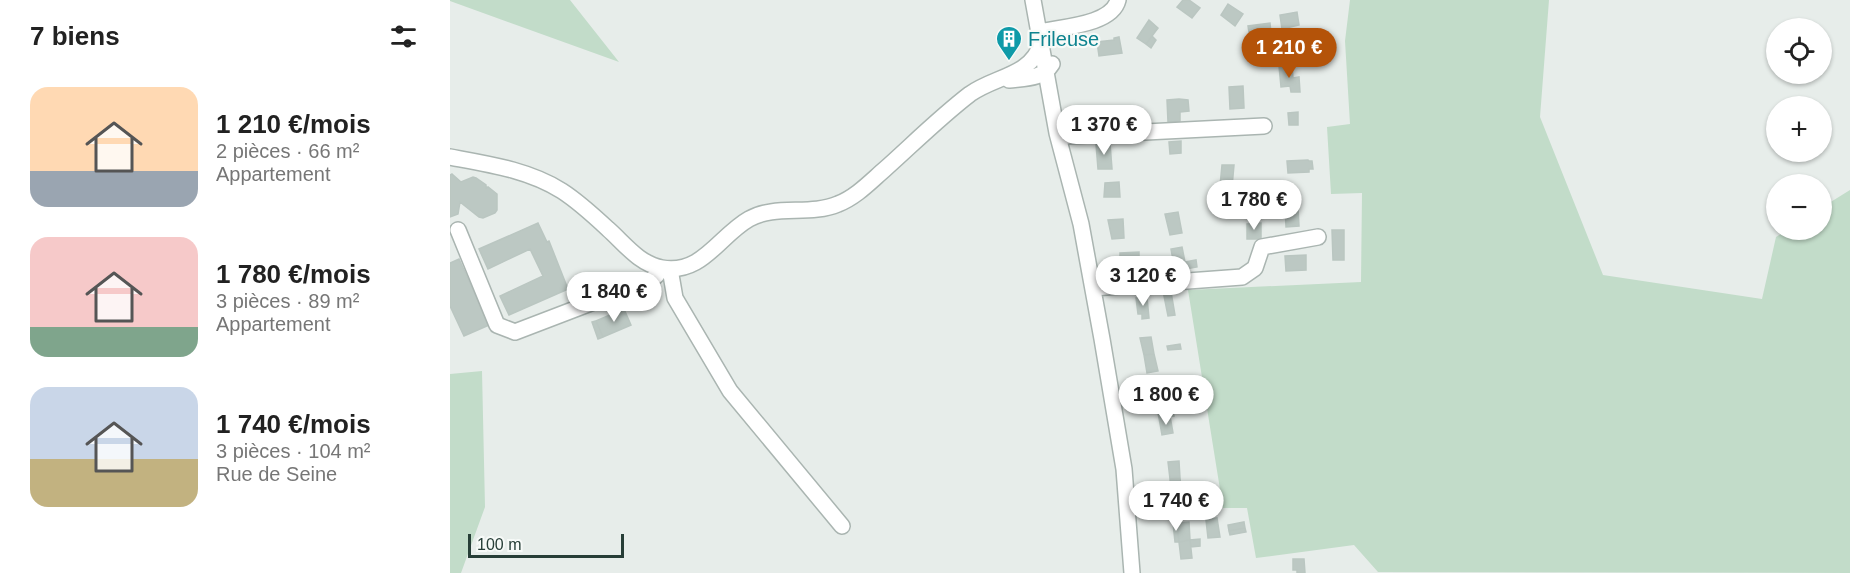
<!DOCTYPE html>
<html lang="fr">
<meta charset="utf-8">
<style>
body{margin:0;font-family:Helvetica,sans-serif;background:#f2f2f2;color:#222;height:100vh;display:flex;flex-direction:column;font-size:22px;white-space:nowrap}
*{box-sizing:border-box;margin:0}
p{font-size:20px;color:#767676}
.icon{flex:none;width:33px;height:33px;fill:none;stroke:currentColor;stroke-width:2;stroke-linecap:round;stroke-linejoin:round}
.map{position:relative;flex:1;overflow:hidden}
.drawer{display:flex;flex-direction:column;background:#fff;width:450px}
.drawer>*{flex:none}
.tools{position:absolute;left:1316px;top:18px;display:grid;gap:12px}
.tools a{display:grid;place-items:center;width:66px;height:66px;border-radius:50%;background:#fff;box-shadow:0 2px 4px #0004;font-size:30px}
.scale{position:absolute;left:18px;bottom:15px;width:156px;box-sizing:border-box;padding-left:6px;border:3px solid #273e37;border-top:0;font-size:16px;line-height:21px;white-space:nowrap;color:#273e37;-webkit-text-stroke:4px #f7faf8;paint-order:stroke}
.price{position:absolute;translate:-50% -51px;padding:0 14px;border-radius:21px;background:#fff;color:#222;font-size:20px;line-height:39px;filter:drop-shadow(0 2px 3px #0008)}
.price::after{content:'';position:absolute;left:50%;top:36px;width:18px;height:14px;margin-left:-9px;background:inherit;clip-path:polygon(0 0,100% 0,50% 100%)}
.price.on{background:#b45309;color:#fff}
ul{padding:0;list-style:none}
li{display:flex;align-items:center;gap:18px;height:150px;padding:0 30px}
li span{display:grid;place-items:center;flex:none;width:168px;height:120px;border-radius:18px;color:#555}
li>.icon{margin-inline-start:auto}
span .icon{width:72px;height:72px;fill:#fffc;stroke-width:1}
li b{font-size:26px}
h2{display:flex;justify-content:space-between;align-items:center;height:72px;padding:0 30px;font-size:26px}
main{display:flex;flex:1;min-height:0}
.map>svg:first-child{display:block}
</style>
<main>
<section class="drawer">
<h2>7 biens<svg class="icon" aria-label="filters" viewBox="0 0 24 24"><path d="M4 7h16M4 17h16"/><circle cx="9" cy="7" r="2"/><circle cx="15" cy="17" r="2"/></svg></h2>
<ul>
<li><span style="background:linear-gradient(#ffd9b3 70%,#9aa5b1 0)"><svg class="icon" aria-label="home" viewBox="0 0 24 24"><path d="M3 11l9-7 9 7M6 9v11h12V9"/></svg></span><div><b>1 210 €/mois</b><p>2 pièces · 66 m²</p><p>Appartement</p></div></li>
<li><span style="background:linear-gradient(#f6c9c9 75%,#7fa58c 0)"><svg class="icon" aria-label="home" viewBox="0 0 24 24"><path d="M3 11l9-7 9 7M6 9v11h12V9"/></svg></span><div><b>1 780 €/mois</b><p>3 pièces · 89 m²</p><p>Appartement</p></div></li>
<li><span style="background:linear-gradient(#c9d6e8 60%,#c2b280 0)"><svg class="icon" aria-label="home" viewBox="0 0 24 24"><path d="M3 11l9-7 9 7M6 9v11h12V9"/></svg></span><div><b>1 740 €/mois</b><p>3 pièces · 104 m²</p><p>Rue de Seine</p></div></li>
</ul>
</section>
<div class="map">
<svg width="1400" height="573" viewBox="0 0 1400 573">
<rect width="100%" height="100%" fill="#e7edea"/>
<path fill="#c2dcc9" d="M0,0H120L169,62L0,1Z
M900,0H1099L1090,117L1153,275L1312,299L1326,237L1337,230H1371V208L1400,190V573L928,572L904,545L806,558L797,508H773L738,290L911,282L912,193L881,194L877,127L900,124L895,41Z
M32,371L35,507L11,573H0V374Z"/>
<path fill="#bcc8c3" stroke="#bac6c1" stroke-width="1.5" d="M733,0H739L750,8L742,18L727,7Z
M778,4L793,14L785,26L771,15Z
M847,12L849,25L832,29L830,15Z
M699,20L708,28L696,44L687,38Z
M820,23L821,33L816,34L817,37L800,39L798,26Z
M702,36L706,40L701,48L696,44Z
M669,37L672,53L649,56L647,42L664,40V38Z
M842,65L843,78L849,77L850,92H841L840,86L831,87L829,66Z
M793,86L794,108L780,109L779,87Z
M729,99L738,100L739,111L730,112V121L718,122L717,100Z
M848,112V125H839L838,113Z
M731,141V153L720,154L719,142Z
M660,143L662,169H648L646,144Z
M858,160L859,161H862L863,169H859V172L838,173L837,161Z
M772,165H784L782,187L770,186Z
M2,174L11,182L23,177L26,178L36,185V188L38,187L47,194V210L45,213L33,218L29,217L10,202L8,214L0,217V175Z
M669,182L670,197H654L655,183Z
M848,207L849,226L836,227L835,208Z
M728,212L732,233L720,235L715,214Z
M673,219L674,238L662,239L658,220Z
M88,223L97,242L99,241L118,289L59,315L50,296L93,276L80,249L38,269L29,249Z
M811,223V239H797V224Z
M882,230H894V260H883Z
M732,247L735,262L746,260L747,267L725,271L721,249Z
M689,252V257L670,258V253Z
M856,255V270L836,271L835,256Z
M683,257L684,275L669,276L670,258Z
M9,259L39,325L14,336L0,306V263Z
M712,286H720L725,315L718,316Z
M697,297L699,318L692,319V314H688L686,298Z
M174,309L181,325L153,337L146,321Z
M146,321L153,337L148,339L142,322Z
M701,337L704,354L694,355L690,338Z
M730,344L731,349L718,350L717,346Z
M704,354L708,371L697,373L694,355Z
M720,395L724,416L709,418L705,400L716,398V396Z
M720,416L723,433L712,435L709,418Z
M729,461L730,478L720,479L718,462Z
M730,478L732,496L721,497L720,479Z
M767,518L770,537L758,538L756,520Z
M739,522L740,540L729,542L727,523Z
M794,522L795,528L779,531L778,525Z
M723,523H727L729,542H725Z
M795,528L796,532L780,535L779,531Z
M750,539V546L741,547L740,540Z
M740,540L742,558L731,559L729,542Z
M843,559H854L855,573H847V570H843Z"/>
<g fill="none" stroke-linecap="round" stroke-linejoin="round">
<defs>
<path id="minor" d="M583,0L607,133L631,224L652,339L674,469L682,573
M589,32C611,27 662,25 668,0
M559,80C575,78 593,79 602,64
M617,136L814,126
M0,157C38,164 79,170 112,191C129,202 143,215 158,229C174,243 189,264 212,268C252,275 269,236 299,219C325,204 360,216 388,204C406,197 420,182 435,169C463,144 490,117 520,94C545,76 581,76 591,44
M8,230L47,325L65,332L201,280L207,275L209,268
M220,269L225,298L280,391L392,526
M643,288L792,277L805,268L812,247L868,237"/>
</defs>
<use href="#minor" stroke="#aab5b1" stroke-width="18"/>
<use href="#minor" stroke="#fff" stroke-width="15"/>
</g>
<defs>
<symbol id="building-pin" viewBox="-11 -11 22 30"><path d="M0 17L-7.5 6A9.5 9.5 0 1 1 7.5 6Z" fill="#0f9aa8" stroke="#f7faf8"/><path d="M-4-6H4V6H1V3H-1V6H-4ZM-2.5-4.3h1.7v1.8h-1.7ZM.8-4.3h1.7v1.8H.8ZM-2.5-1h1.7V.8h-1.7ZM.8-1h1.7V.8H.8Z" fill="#fff"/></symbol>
</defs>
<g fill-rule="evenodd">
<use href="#building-pin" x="544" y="24" width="30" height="40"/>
</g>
<g text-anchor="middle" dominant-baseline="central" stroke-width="4.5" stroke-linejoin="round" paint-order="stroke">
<g font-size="20" fill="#0d838f" stroke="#f7faf8" text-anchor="start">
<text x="578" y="39">Frileuse</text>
</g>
</g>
</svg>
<div class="tools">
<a><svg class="icon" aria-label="locate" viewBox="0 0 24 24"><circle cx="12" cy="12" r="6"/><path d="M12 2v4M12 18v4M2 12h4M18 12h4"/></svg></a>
<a>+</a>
<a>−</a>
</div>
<div class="scale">100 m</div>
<b class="price on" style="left:839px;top:79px">1 210 €</b>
<b class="price" style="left:654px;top:156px">1 370 €</b>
<b class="price" style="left:804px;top:231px">1 780 €</b>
<b class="price" style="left:693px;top:307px">3 120 €</b>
<b class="price" style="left:164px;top:323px">1 840 €</b>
<b class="price" style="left:716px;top:426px">1 800 €</b>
<b class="price" style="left:726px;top:532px">1 740 €</b>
</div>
</main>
